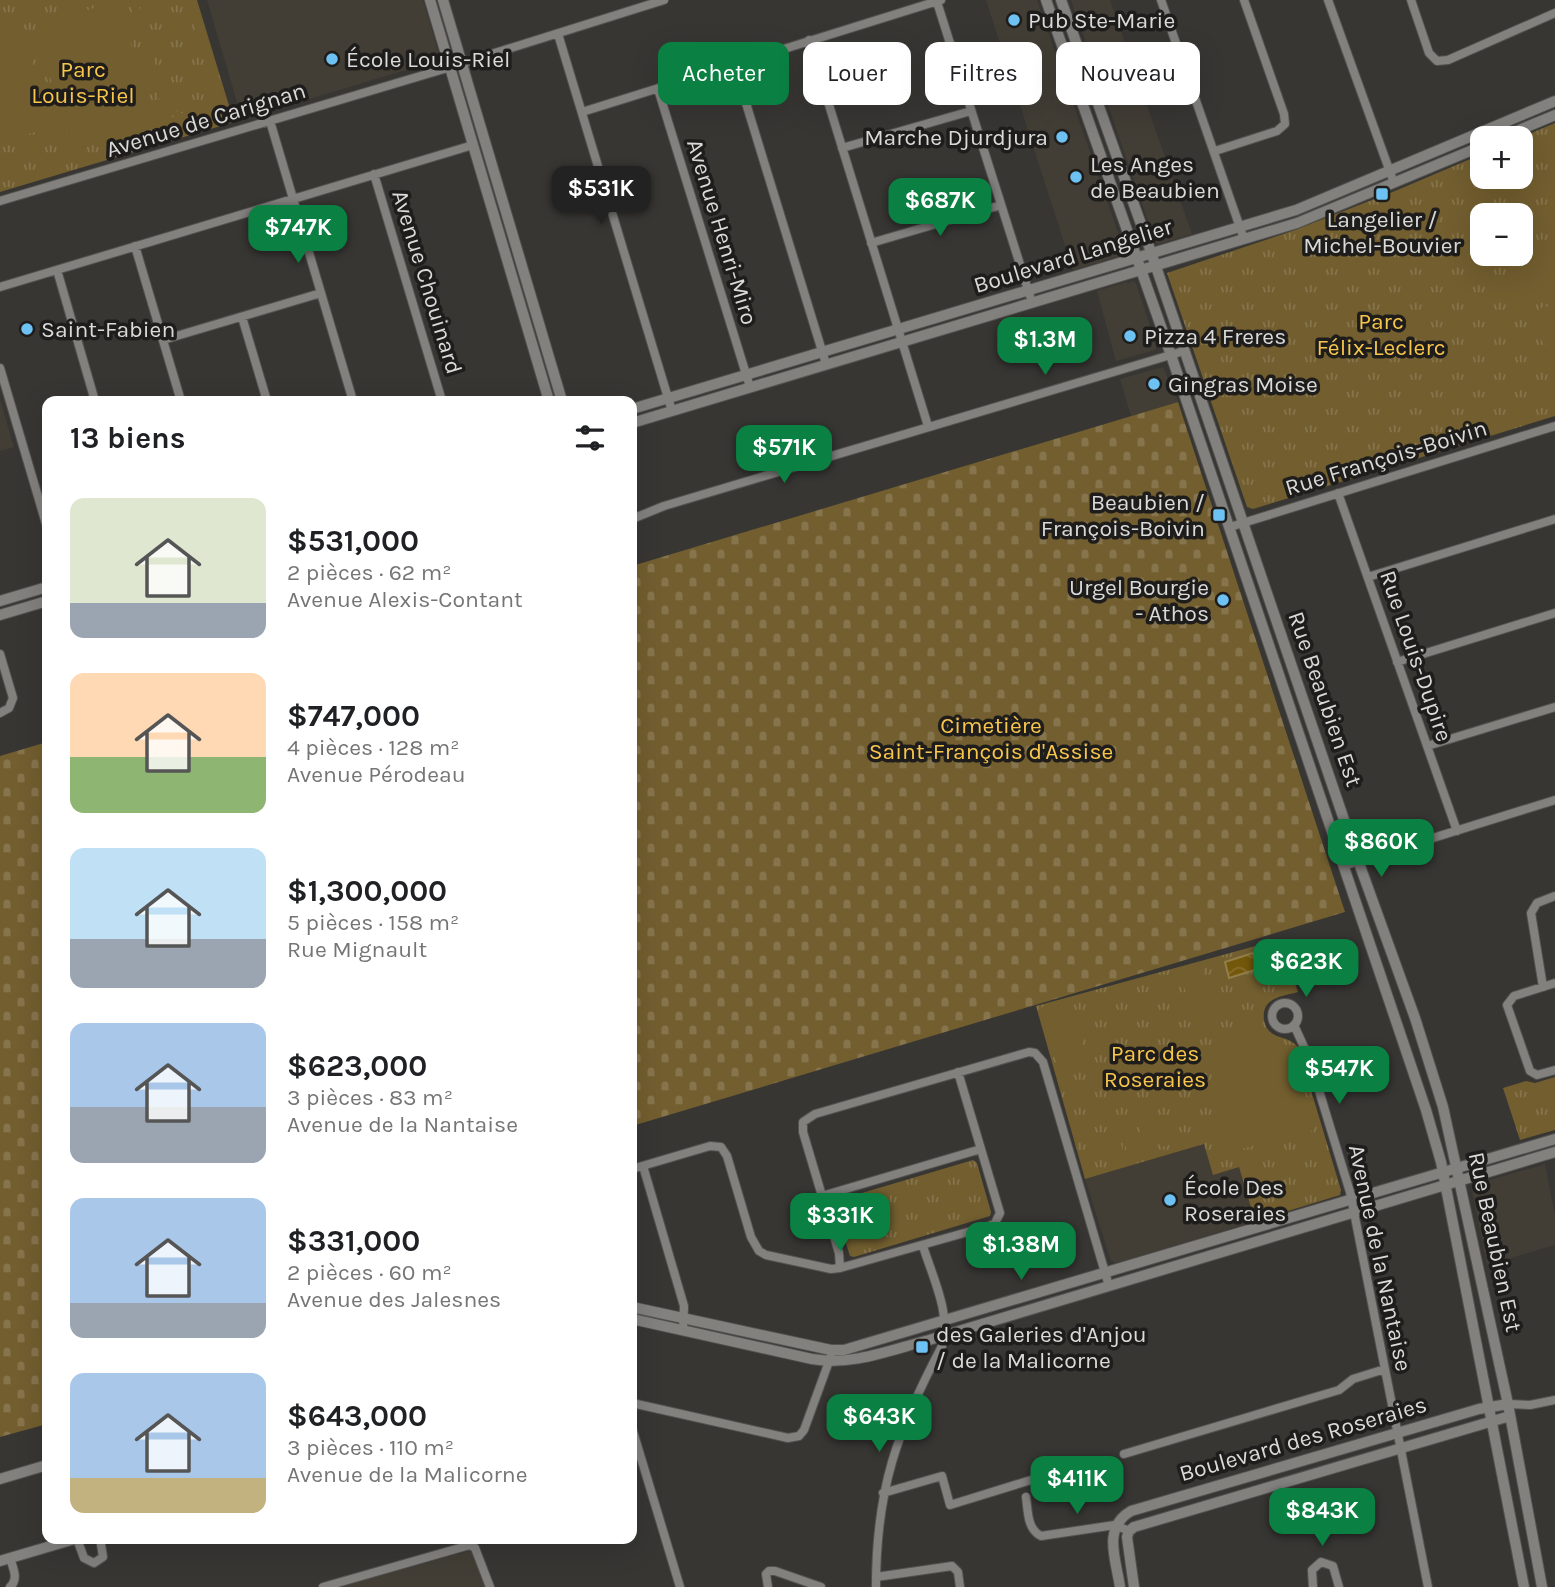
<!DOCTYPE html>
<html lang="fr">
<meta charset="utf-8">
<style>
body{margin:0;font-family:Karla,sans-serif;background:#f2f2f2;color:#202124;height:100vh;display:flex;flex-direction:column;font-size:26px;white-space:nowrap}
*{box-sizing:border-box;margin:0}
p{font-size:23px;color:#757577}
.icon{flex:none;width:38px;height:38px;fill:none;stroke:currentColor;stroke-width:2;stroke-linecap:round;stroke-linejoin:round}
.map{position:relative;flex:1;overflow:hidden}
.side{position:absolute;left:42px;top:396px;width:595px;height:1148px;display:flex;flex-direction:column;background:#fff;border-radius:14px;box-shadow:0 7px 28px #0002}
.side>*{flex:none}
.hud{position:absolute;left:658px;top:42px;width:665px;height:63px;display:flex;gap:14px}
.tools{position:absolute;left:1470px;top:126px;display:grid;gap:14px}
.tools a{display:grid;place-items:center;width:63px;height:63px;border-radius:14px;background:#fff;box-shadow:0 7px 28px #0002;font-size:35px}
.price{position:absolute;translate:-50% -60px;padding:0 16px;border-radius:14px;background:#0b8043;color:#fff;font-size:23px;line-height:46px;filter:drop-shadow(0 2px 4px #0008)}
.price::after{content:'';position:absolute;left:50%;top:42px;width:21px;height:16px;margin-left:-10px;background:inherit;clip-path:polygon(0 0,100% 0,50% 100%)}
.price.current{background:#222;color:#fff}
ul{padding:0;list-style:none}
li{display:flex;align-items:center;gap:21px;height:175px;padding:0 28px}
li span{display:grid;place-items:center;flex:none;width:196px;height:140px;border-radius:14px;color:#555}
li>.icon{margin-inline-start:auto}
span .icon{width:84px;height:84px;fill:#fffc;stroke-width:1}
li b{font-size:30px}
h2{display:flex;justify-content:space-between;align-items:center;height:84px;padding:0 28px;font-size:30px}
.tag{padding:0 24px;border-radius:14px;background:#fff;box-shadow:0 7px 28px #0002;font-size:24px;line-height:63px}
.tag.current{background:#0b8043;color:#fff}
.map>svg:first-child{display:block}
</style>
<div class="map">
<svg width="1555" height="1587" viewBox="0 0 1555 1587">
<defs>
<pattern id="cemetery-stones" width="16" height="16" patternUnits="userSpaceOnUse" patternTransform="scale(1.75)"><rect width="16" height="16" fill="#725e2f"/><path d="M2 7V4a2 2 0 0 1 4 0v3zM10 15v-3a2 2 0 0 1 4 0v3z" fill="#86744c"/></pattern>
<pattern id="park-tufts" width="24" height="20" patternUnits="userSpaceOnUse" patternTransform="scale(1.75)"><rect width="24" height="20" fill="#725e2f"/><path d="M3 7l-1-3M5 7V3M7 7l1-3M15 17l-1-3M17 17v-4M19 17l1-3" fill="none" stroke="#86744c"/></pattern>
<pattern id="water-waves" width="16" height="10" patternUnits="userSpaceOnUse" patternTransform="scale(1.75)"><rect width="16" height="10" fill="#73570a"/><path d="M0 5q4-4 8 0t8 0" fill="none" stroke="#866f2d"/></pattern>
</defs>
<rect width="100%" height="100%" fill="#373633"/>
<path fill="#423e36" d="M207,0H423L440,58L436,61L242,119Z
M986,0H1037L1122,244L1120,246L1121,250L1125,252L1124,255L1073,270Z
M1071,0H1110L1192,234L1159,244L1156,243Z
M1132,281L1136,283L1157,347L1155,350L1116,361L1097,291L1127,282L1128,284Z
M1163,367L1178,402L1131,416L1120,379Z
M0,400L14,447L0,451Z
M1204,1144L1239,1167L1255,1221L1116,1263L1111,1261L1085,1179Z
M1545,1164L1555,1216V1245L1487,1265L1472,1191L1473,1185Z
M473,1550L487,1587H339Z"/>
<path fill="url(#cemetery-stones)" d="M1178,402L1345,912L632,1126V566Z
M47,742V1424L0,1437V756Z"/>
<path fill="url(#park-tufts)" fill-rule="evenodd" d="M0,0H197L234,122L0,192Z
M1555,123V416L1253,509L1247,507L1167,273L1295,230L1395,191L1482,154V177H1521V138H1519ZM1482,215H1521V254H1482Z
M1281,939L1298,992C1282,996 1261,998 1264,1020C1265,1026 1268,1031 1273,1034C1282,1039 1290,1038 1298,1047L1341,1190L1340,1195L1255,1221L1239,1167L1213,1175L1204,1144L1085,1179L1036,1006Z
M1555,1077V1130L1520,1140L1503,1088L1526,1081L1535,1083Z
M973,1160L977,1163L991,1212L990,1216L854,1257L850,1256L834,1206L835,1201Z"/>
<path fill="#725e2f" d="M130,0H137L140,10L146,0H156C146,7 143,15 145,27C150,43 162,95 170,105C182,121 209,115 212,95C215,80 195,27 190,10L180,0H196L229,112L221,114L217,101C207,120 190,124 172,115L174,126L168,128Z
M118,1L155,126L72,150L35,26Z
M21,16L38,84L49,82L58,115L51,127L21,136L17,125L0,129V24Z
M1555,243V305L1525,265Z
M1519,268L1541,298L1520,313L1499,283Z
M1545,305L1555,318V338L1545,345L1526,319Z
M1197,965L1201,968L1216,1018L1214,1021L1199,1025L1195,1022L1180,974L1183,969Z
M1069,999L1087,1059L1058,1068L1039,1008Z
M1252,1017L1269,1041L1228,1071L1211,1047Z
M1282,1040L1295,1083L1301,1082L1314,1126L1310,1133L1261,1148L1259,1144L1224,1154L1214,1150C1211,1132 1209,1106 1217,1089C1225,1070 1264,1049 1282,1040Z
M1167,1116L1175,1143L1162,1147L1154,1120Z
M1150,1121L1158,1148L1146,1152L1138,1125Z
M1134,1126L1142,1153L1129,1157L1121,1130Z
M1117,1131L1125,1158L1112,1162L1104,1135Z"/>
<path fill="url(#water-waves)" stroke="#927e48" stroke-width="2" d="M1253,953L1258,969L1229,978L1225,962Z"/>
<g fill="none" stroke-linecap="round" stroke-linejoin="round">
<defs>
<path id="street" d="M1161,0L1244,239
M1328,0L1394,183
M1411,0L1429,53L1437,61L1448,60L1555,13
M937,2L1030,296
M558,34L672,411
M809,40L928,426
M734,64L826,364
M658,89L750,387
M582,112L941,0
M270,121L353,401
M842,148L971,111
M1215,151L1277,131L1285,124L1284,114L1244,0
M374,174L442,401
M0,201L444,69L664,0
M871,243L1001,205
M135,246L181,401
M57,270L95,401
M0,287L473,145
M242,317L267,401
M163,340L321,293
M0,368L47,527
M1338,493L1457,831
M632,519L664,506L1184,351
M1230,527L1555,426
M1368,577L1555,519
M0,654L13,698L9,708L0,713
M1397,662L1555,613
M1427,746L1555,707
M1343,866L1555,800
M1555,983L1514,996L1507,1005L1530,1071L1537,1075L1555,1070
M1543,987L1531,913L1537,903L1555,896
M1272 1016a13 13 0 1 1 26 0a13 13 0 1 1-26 0Z
M1294,1025L1309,1058L1350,1192L1428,1587
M643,1166L684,1306L683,1330
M632,1169L710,1146L721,1147L727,1156L751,1237L759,1251L766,1255L831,1269L840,1268L989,1226L995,1223L1000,1213L958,1072
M822,1196L981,1149
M840,1268L839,1253L803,1132V1122L815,1114L1029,1052L1035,1053L1043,1062L1109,1286
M632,1403L788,1438L799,1436L804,1430L831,1356
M1508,1404L1530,1405L1555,1400
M632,1428L680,1587
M1124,1454L1339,1390L1353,1379L1385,1369
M883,1493L942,1476L950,1505L1031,1480
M1026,1497C1028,1511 1027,1529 1041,1536L1115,1525L1129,1531
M77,1539L84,1558L94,1563L103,1557L100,1538
M10,1558C13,1568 19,1579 10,1587
M876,1577L952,1566L958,1572L960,1587
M323,1587L470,1545L475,1548L490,1587
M768,1587L766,1574L769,1571H775L821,1587
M876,1587C876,1489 897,1431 942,1346C952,1315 932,1276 923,1246
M1313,1587L1312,1570L1321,1562L1333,1566L1339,1587"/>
<path id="secondary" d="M430,0L549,401
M443,0L562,401
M1046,0L1171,355L1426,1110L1441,1162L1524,1587
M1061,0L1152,255L1355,852L1415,1018L1443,1107L1508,1404L1542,1587
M1500,138L1555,115
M632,409L1296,210L1555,101
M632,423L1297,223L1482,146
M0,601L47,587
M0,615L47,601
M632,1307L831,1350H844L1555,1139
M632,1319L812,1359C852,1366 890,1350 929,1340L1555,1152
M0,1479L47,1465
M0,1561L78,1538
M1120,1587C1116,1559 1102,1528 1131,1511L1479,1409L1508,1404
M1134,1587L1127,1537L1129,1531L1134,1527L1510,1416"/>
</defs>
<use href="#street" stroke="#535250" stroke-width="10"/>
<use href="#secondary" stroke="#535250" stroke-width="12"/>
<use href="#street" stroke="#82817e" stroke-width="8"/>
<use href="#secondary" stroke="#82817e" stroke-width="10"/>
</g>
<g fill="#6ec2f3" stroke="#1e1d1c" stroke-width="2.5">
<circle cx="1014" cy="20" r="7"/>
<circle cx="332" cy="59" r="7"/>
<circle cx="1062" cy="137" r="7"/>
<circle cx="1076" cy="177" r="7"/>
<rect x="1375" y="187" width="14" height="14" rx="3.5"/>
<circle cx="27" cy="329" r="7"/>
<circle cx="1130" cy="336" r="7"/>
<circle cx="1154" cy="384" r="7"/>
<rect x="1212" y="508" width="14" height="14" rx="3.5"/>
<circle cx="1223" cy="600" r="7"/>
<circle cx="1170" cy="1200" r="7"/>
<rect x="915" y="1340" width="14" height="14" rx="3.5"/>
</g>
<g text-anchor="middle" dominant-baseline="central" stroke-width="7" stroke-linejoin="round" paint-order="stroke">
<g font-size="23" fill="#dadad8" stroke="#1e1d1c" text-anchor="start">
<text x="1028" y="20">Pub Ste-Marie</text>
<text x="346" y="59">École Louis-Riel</text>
<text x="1048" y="137" text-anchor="end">Marche Djurdjura</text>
<text x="1090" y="164">Les Anges<tspan x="1090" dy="26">de Beaubien</tspan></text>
<text x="1382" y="219" text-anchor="middle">Langelier /<tspan x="1382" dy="26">Michel-Bouvier</tspan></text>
<text x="41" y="329">Saint-Fabien</text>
<text x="1144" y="336">Pizza 4 Freres</text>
<text x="1168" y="384">Gingras Moise</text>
<text x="1205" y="502" text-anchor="end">Beaubien /<tspan x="1205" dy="26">François-Boivin</tspan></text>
<text x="1209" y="587" text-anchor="end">Urgel Bourgie<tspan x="1209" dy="26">- Athos</tspan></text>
<text x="1184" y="1187">École Des<tspan x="1184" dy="26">Roseraies</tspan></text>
<text x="936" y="1334">des Galeries d'Anjou<tspan x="936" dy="26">/ de la Malicorne</tspan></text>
</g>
<g font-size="23" fill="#f8c64c" stroke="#1e1d1c">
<text x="83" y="69">Parc<tspan x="83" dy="26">Louis-Riel</tspan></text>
<text x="1381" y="321">Parc<tspan x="1381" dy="26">Félix-Leclerc</tspan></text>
<text x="991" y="725">Cimetière<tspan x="991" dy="26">Saint-François d'Assise</tspan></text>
<text x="1155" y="1053">Parc des<tspan x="1155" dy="26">Roseraies</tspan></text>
</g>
<g font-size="23" fill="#dadad8" stroke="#1e1d1c">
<text transform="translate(206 120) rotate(-17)">Avenue de Carignan</text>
<text transform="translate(722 232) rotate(73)">Avenue Henri-Miro</text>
<text transform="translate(1073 256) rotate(-17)">Boulevard Langelier</text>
<text transform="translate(427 282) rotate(73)">Avenue Chouinard</text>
<text transform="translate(1386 458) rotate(-17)">Rue François-Boivin</text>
<text transform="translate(1416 656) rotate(71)">Rue Louis-Dupire</text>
<text transform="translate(1325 699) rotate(71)">Rue Beaubien Est</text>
<text transform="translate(1495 1242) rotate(78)">Rue Beaubien Est</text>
<text transform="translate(1380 1258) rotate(78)">Avenue de la Nantaise</text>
<text transform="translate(1303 1439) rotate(-16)">Boulevard des Roseraies</text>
</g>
</g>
</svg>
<div class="tools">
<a>+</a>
<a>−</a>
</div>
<b class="price current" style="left:601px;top:226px">$531K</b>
<b class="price" style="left:940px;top:238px">$687K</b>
<b class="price" style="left:298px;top:265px">$747K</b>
<b class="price" style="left:1045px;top:377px">$1.3M</b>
<b class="price" style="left:784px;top:485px">$571K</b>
<b class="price" style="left:1381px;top:879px">$860K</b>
<b class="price" style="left:1306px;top:999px">$623K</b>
<b class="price" style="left:1339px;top:1106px">$547K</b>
<b class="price" style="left:840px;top:1253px">$331K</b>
<b class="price" style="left:1021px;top:1282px">$1.38M</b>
<b class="price" style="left:879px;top:1454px">$643K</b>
<b class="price" style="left:1077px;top:1516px">$411K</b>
<b class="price" style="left:1322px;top:1548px">$843K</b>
<div class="hud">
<a class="tag current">Acheter</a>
<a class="tag">Louer</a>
<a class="tag">Filtres</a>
<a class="tag">Nouveau</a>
</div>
<section class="side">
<h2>13 biens<svg class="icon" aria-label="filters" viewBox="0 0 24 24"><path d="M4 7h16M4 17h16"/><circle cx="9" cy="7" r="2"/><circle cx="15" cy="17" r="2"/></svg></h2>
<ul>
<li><span style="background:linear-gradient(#dfe7d0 75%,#9aa5b1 0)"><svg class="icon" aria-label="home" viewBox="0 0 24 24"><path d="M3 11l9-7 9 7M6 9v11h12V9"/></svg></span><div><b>$531,000</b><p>2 pièces · 62 m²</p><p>Avenue Alexis-Contant</p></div></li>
<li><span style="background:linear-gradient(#ffd9b3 60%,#8fb573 0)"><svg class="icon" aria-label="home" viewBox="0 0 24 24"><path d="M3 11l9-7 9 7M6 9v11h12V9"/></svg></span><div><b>$747,000</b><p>4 pièces · 128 m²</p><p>Avenue Pérodeau</p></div></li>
<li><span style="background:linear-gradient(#bfe0f5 65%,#9aa5b1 0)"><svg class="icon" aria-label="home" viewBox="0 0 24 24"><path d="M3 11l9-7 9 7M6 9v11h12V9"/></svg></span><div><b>$1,300,000</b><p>5 pièces · 158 m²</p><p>Rue Mignault</p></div></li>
<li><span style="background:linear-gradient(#a9c7e8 60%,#9aa5b1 0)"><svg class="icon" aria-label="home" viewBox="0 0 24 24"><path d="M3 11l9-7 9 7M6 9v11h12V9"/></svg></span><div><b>$623,000</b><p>3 pièces · 83 m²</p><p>Avenue de la Nantaise</p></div></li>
<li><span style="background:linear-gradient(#a9c7e8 75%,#9aa5b1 0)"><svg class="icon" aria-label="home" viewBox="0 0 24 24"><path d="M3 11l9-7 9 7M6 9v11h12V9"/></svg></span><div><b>$331,000</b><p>2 pièces · 60 m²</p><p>Avenue des Jalesnes</p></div></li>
<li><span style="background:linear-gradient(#a9c7e8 75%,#c2b280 0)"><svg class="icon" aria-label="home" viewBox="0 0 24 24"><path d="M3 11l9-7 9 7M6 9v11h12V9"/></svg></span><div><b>$643,000</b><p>3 pièces · 110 m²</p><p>Avenue de la Malicorne</p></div></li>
</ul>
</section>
</div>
